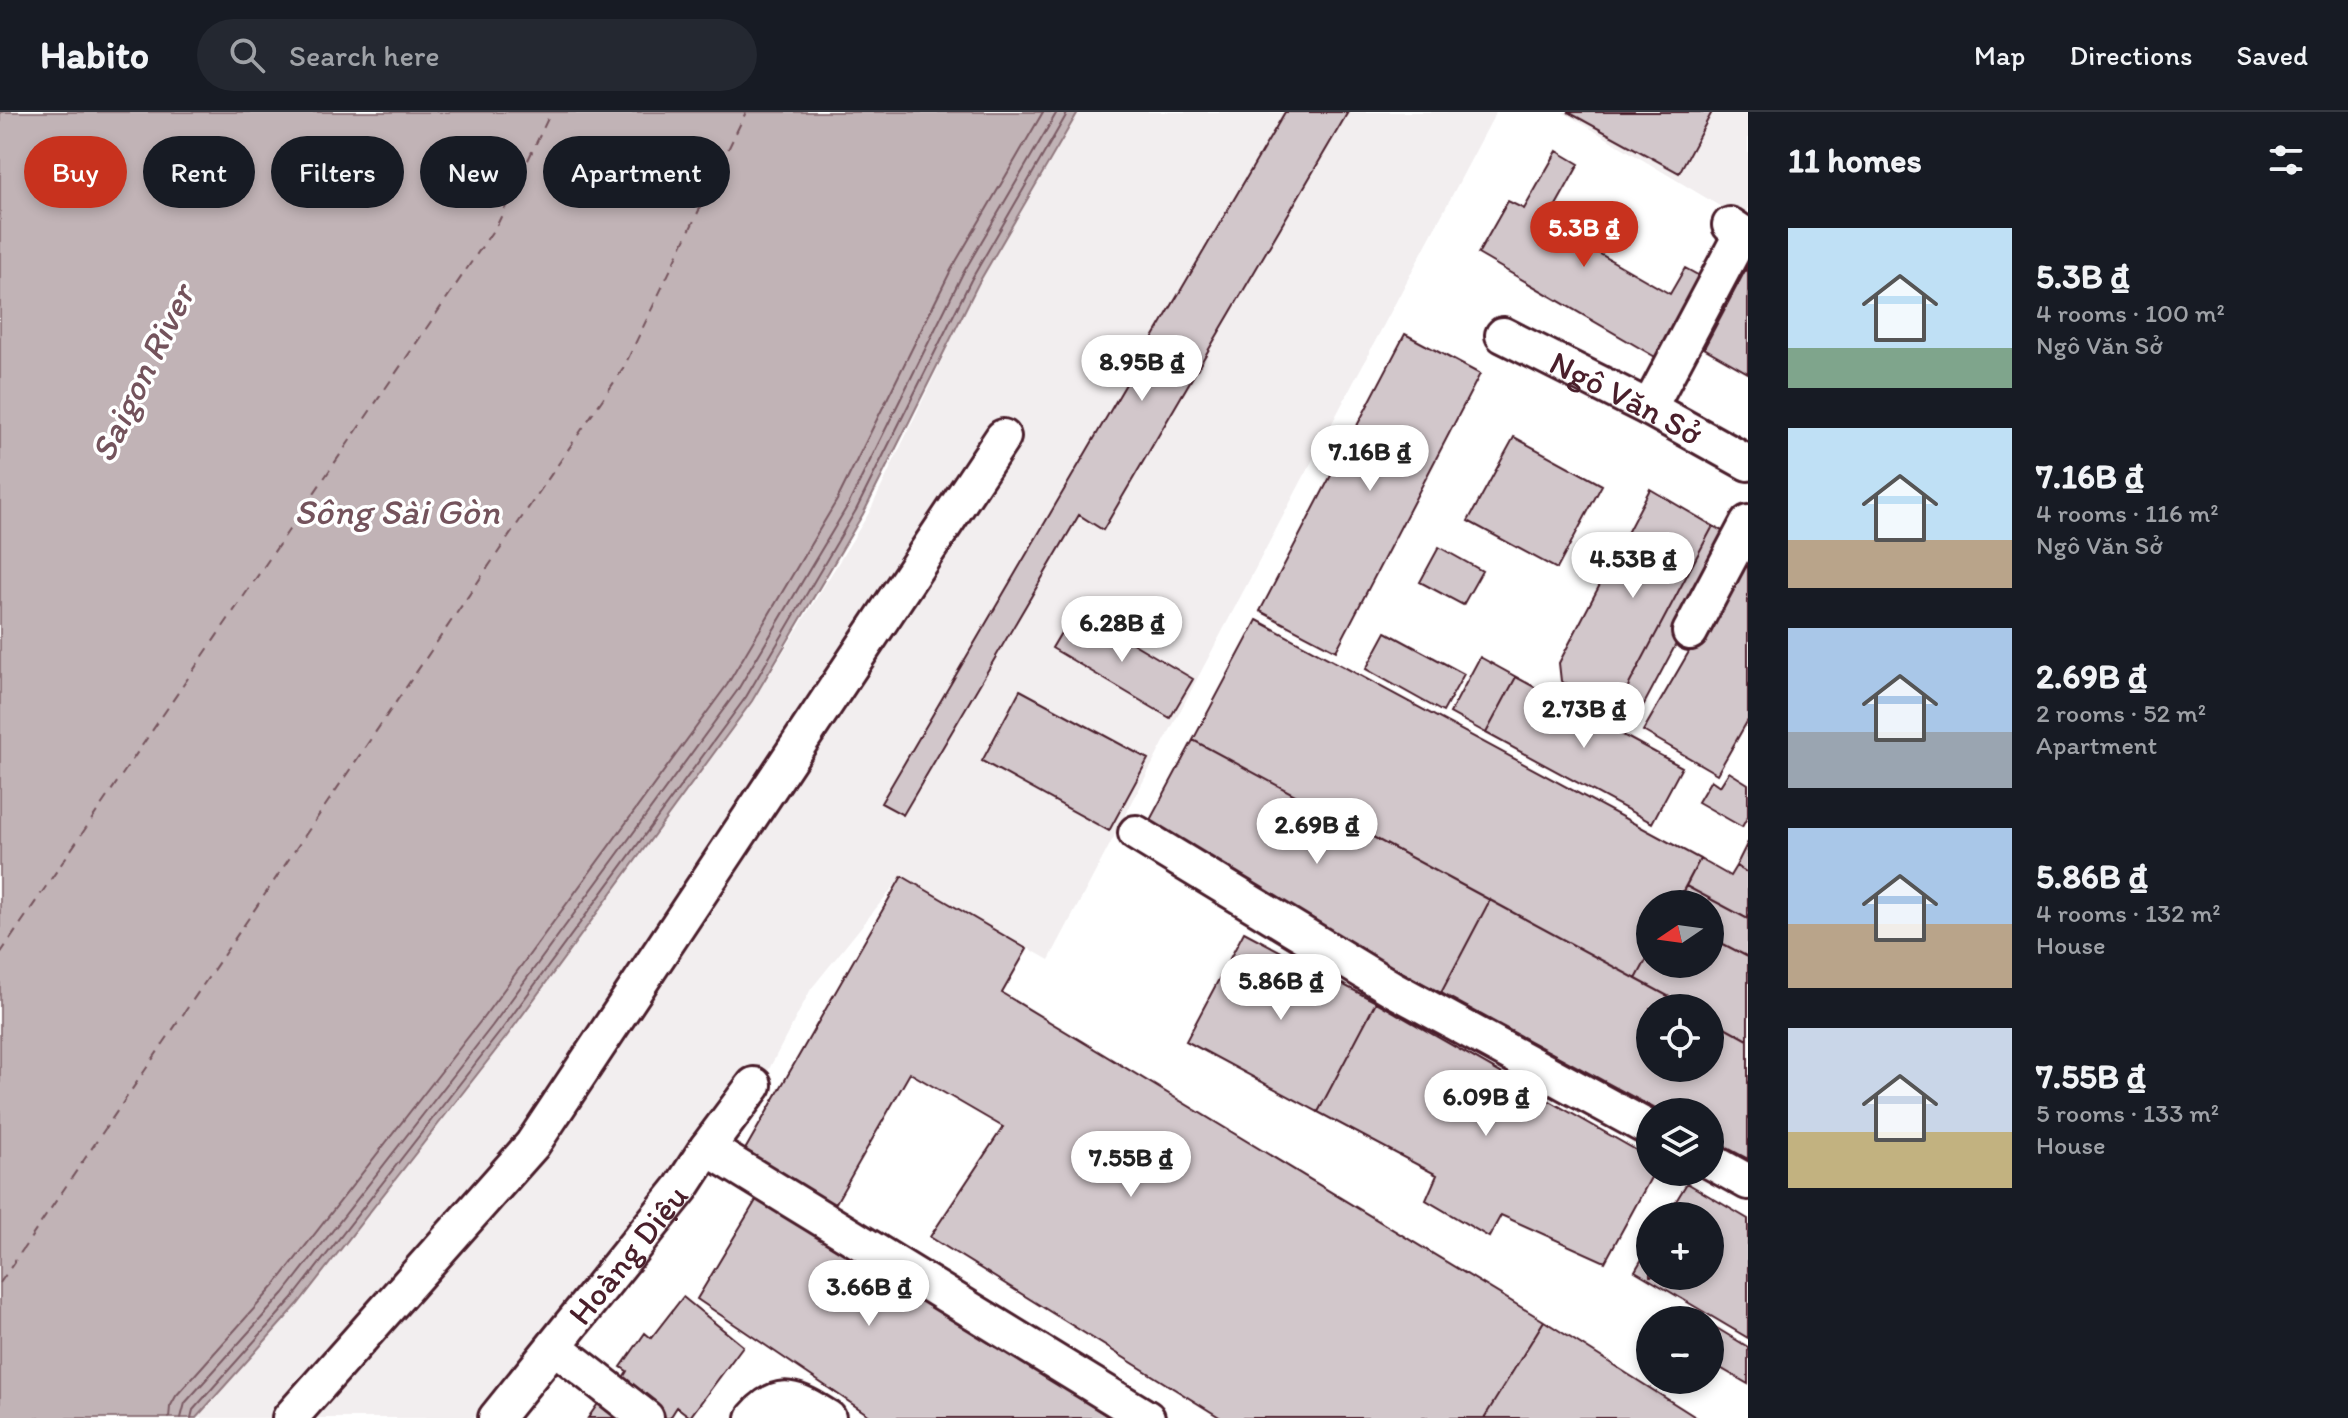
<!DOCTYPE html>
<meta charset="utf-8">
<style>
body{margin:0;font-family:Itim,sans-serif;background:#242831;color:#f1f3f6;height:100vh;display:flex;flex-direction:column;font-size:30px;white-space:nowrap}
*{box-sizing:border-box;margin:0}
p{font-size:26px;color:#9ea1a6}
.icon{flex:none;width:44px;height:44px;fill:none;stroke:currentColor;stroke-width:2;stroke-linecap:round;stroke-linejoin:round}
.map{position:relative;flex:1;overflow:hidden}
.panel{display:flex;flex-direction:column;background:#171b24;width:600px}
.panel>*{flex:none}
.guide{position:absolute;left:24px;top:24px;width:760px;height:72px;display:flex;gap:16px}
.needle{width:52px;rotate:257deg}
.fabs{position:absolute;left:1636px;top:778px;display:grid;gap:16px}
.fabs a{display:grid;place-items:center;width:88px;height:88px;border-radius:50%;background:#171b24;box-shadow:0 4px 12px #0003;font-size:40px}
.price{position:absolute;translate:-50% -68px;padding:0 18px;border-radius:28px;background:#fff;color:#222;font-size:26px;line-height:52px;filter:drop-shadow(0 2px 4px #0008)}
.price::after{content:'';position:absolute;left:50%;top:48px;width:24px;height:18px;margin-left:-12px;background:inherit;clip-path:polygon(0 0,100% 0,50% 100%)}
.price.on{background:#c8321e;color:#fff}
ul{padding:0;list-style:none}
li{display:flex;align-items:center;gap:24px;height:200px;padding:0 40px}
li span{display:grid;place-items:center;flex:none;width:224px;height:160px;border-radius:0px;color:#555}
li>.icon{margin-inline-start:auto}
span .icon{width:96px;height:96px;fill:#fffc;stroke-width:1}
li b{font-size:34px}
h2{display:flex;justify-content:space-between;align-items:center;height:96px;padding:0 40px;font-size:34px}
.chip{padding:0 28px;border-radius:36px;background:#171b24;box-shadow:0 4px 12px #0003;font-size:28px;line-height:72px}
.chip.on{background:#c8321e;color:#fff}
header{display:flex;align-items:center;gap:48px;box-sizing:border-box;height:112px;padding:0 40px;background:#171b24;border-bottom:2px solid #363941}
header strong{font-size:38px}
nav{display:flex;gap:44px;margin-inline-start:auto;font-size:28px}
.search{width:560px;height:72px;background:#242831;display:flex;align-items:center;gap:20px;box-sizing:border-box;padding:0 28px;border-radius:44px;color:#9ea1a6;font-size:30px}
main{display:flex;flex:1;min-height:0}
.map>svg:first-child{display:block}
</style>
<header>
<strong>Habito</strong>
<div class="search"><svg class="icon" aria-label="search" viewBox="0 0 24 24"><circle cx="10" cy="10" r="6"/><path d="M15 15l6 6"/></svg>Search here</div>
<nav><a>Map</a><a>Directions</a><a>Saved</a></nav>
</header>
<main>
<div class="map">
<svg width="1748" height="1306" viewBox="0 0 1748 1306">
<rect width="100%" height="100%" fill="#fff"/>
<filter id="ink" filterUnits="userSpaceOnUse"><feTurbulence type="fractalNoise" baseFrequency=".0125" numOctaves="2"/><feDisplacementMap in="SourceGraphic" scale="16" xChannelSelector="R" yChannelSelector="G"/><feConvolveMatrix kernelMatrix="1 2 1 2 8 2 1 2 1" color-interpolation-filters="sRGB"/></filter>
<g filter="url(#ink)">
<path fill="#f2eeef" d="M1078,0H1496L1049,848L902,764L811,877L757,980L724,977L667,1069L474,1306H196L298,1192L507,924L753,589L869,401L978,172Z
M1563,0H1748V111Z"/>
<path fill="#c1b3b6" stroke="#91787e" stroke-width="2" d="M0,0H1078L978,172L863,402L752,589L507,924L298,1192L196,1306H0Z"/>
<g fill="none" stroke-linecap="round" stroke-linejoin="round">
<path stroke="#7a5a63" stroke-width="2" d="M169,1306L170,1295L176,1284L275,1173L483,906L727,573L837,388L951,158L1043,0
M181,1306L185,1291L284,1181L492,914L737,579L848,393L962,163L1057,0
M191,1306L193,1298L292,1187L500,920L746,585L856,398L971,168L1068,0"/>
<path stroke="#74535c" stroke-width="2" stroke-dasharray="10 8" stroke-linecap="butt" d="M0,842L498,111L551,0
M0,1171L623,257L746,0"/>
</g>
<path fill="#d2c7cb" stroke="#4a1f2b" stroke-width="2" d="M1285,0H1348L1103,418L1079,403L903,703L881,691Z
M1568,0H1712L1679,61Z
M1557,39L1579,52L1546,111L1670,182L1685,156L1703,166L1657,246L1478,142L1508,89L1524,97Z
M1748,153V261L1704,236Z
M1405,222L1480,262L1336,539L1260,499Z
M1514,325L1602,373L1557,457L1468,409Z
M1650,377L1713,414L1614,601L1561,569L1559,551Z
M1713,414L1733,425L1634,611L1614,601Z
M1439,435L1482,459L1463,493L1420,470Z
M1748,438V608L1717,662L1643,619Z
M1075,497L1193,567L1170,606L1052,536Z
M1257,508L1700,747L1676,792H1650V841L1636,867L1193,628Z
M1386,520L1464,562L1443,600L1366,557Z
M1480,545L1516,565L1486,621L1450,601Z
M1516,565L1682,655L1652,711L1486,621Z
M1020,578L1148,647L1109,719L982,649Z
M1193,628L1490,788L1441,881L1143,721Z
M1729,660L1748,672V704L1742,715L1698,690L1711,668L1720,674Z
M1748,730V761L1736,754Z
M1700,747L1730,764L1736,754L1748,761V807L1686,774Z
M902,764L1027,837L1002,881L1544,1209L1484,1306H1221L930,1125L1003,1015L910,961L829,1103L738,1050Z
M1686,774L1748,807V845L1710,825V792H1676Z
M1490,788L1690,896H1650V956H1710V907L1748,928V1047L1710,1027V1000H1661L1441,881Z
M1244,820L1376,890L1318,1000L1186,929Z
M1710,825L1748,845V928L1710,907V896H1690L1636,867L1650,841V852H1710Z
M1376,890L1650,1046V1060H1654L1605,1150L1501,1103L1489,1125L1426,1088L1437,1063L1318,1000Z
M1687,1071L1748,1107V1226L1635,1159L1650,1133V1164H1710V1104H1667Z
M764,1075L1110,1306H873L697,1187Z
M683,1185L743,1234L690,1305L677,1295L670,1306H653L617,1276L627,1259L621,1255L645,1221L651,1226Z
M1544,1209L1697,1306H1484Z
M1710,1212L1748,1235V1272L1710,1250Z
M604,1283L635,1306H588Z"/>
<g fill="none" stroke-linecap="round" stroke-linejoin="round">
<defs>
<g id="minor">
<path id="s1" d="M1503,223L1649,296L1748,351"/>
<path d="M1649,296L1742,121L1730,113"/>
<path d="M1690,520L1748,411"/>
<path d="M1136,721L1393,877L1650,1017"/>
<path d="M707,1036L1147,1306"/>
<path d="M1710,1049L1748,1070"/>
<path d="M555,1235L646,1306"/>
<path d="M290,1306L532,1033L1003,325"/>
<path id="s2" d="M496,1306L681,1076L707,1036L754,973"/>
<path d="M754,1306C780,1275 799,1288 828,1306"/>
</g>
</defs>
<use href="#minor" stroke="#4a1f2b" stroke-width="40"/>
<use href="#minor" stroke="#fff" stroke-width="34"/>
</g>
</g>
<g text-anchor="middle" dominant-baseline="central" stroke-width="7" stroke-linejoin="round" paint-order="stroke">
<g font-size="34" fill="#4a1f2b" stroke="#fff">
<text stroke="none"><textPath href="#s1" startOffset="138">Ngô Văn Sở</textPath></text>
<text stroke="none"><textPath href="#s2" startOffset="210">Hoàng Diệu</textPath></text>
</g>
<g font-size="36" font-style="italic" fill="#74535c" stroke="#fff">
<text transform="translate(142 261) rotate(-64)">Saigon River</text>
<text x="397" y="399">Sông Sài Gòn</text>
</g>
</g>
</svg>
<div class="fabs">
<a><svg class="needle" viewBox="-14 -14 28 28"><path d="M0-13l5 13h-10z" fill="#e53935"/><path d="M0 13l5-13h-10z" fill="#9ea1a6"/></svg></a>
<a><svg class="icon" aria-label="locate" viewBox="0 0 24 24"><circle cx="12" cy="12" r="6"/><path d="M12 2v4M12 18v4M2 12h4M18 12h4"/></svg></a>
<a><svg class="icon" aria-label="layers" viewBox="0 0 24 24"><path d="M12 4l9 5-9 5-9-5zM3 14l9 5 9-5"/></svg></a>
<a>+</a>
<a>−</a>
</div>
<b class="price on" style="left:1584px;top:157px">5.3B ₫</b>
<b class="price" style="left:1142px;top:291px">8.95B ₫</b>
<b class="price" style="left:1370px;top:381px">7.16B ₫</b>
<b class="price" style="left:1633px;top:488px">4.53B ₫</b>
<b class="price" style="left:1122px;top:552px">6.28B ₫</b>
<b class="price" style="left:1584px;top:638px">2.73B ₫</b>
<b class="price" style="left:1317px;top:754px">2.69B ₫</b>
<b class="price" style="left:1281px;top:910px">5.86B ₫</b>
<b class="price" style="left:1486px;top:1026px">6.09B ₫</b>
<b class="price" style="left:1131px;top:1087px">7.55B ₫</b>
<b class="price" style="left:869px;top:1216px">3.66B ₫</b>
<div class="guide">
<a class="chip on">Buy</a>
<a class="chip">Rent</a>
<a class="chip">Filters</a>
<a class="chip">New</a>
<a class="chip">Apartment</a>
</div>
</div>
<section class="panel">
<h2>11 homes<svg class="icon" aria-label="filters" viewBox="0 0 24 24"><path d="M4 7h16M4 17h16"/><circle cx="9" cy="7" r="2"/><circle cx="15" cy="17" r="2"/></svg></h2>
<ul>
<li><span style="background:linear-gradient(#bfe0f5 75%,#7fa58c 0)"><svg class="icon" aria-label="home" viewBox="0 0 24 24"><path d="M3 11l9-7 9 7M6 9v11h12V9"/></svg></span><div><b>5.3B ₫</b><p>4 rooms · 100 m²</p><p>Ngô Văn Sở</p></div></li>
<li><span style="background:linear-gradient(#bfe0f5 70%,#b9a48a 0)"><svg class="icon" aria-label="home" viewBox="0 0 24 24"><path d="M3 11l9-7 9 7M6 9v11h12V9"/></svg></span><div><b>7.16B ₫</b><p>4 rooms · 116 m²</p><p>Ngô Văn Sở</p></div></li>
<li><span style="background:linear-gradient(#a9c7e8 65%,#9aa5b1 0)"><svg class="icon" aria-label="home" viewBox="0 0 24 24"><path d="M3 11l9-7 9 7M6 9v11h12V9"/></svg></span><div><b>2.69B ₫</b><p>2 rooms · 52 m²</p><p>Apartment</p></div></li>
<li><span style="background:linear-gradient(#a9c7e8 60%,#b9a48a 0)"><svg class="icon" aria-label="home" viewBox="0 0 24 24"><path d="M3 11l9-7 9 7M6 9v11h12V9"/></svg></span><div><b>5.86B ₫</b><p>4 rooms · 132 m²</p><p>House</p></div></li>
<li><span style="background:linear-gradient(#c9d6e8 65%,#c2b280 0)"><svg class="icon" aria-label="home" viewBox="0 0 24 24"><path d="M3 11l9-7 9 7M6 9v11h12V9"/></svg></span><div><b>7.55B ₫</b><p>5 rooms · 133 m²</p><p>House</p></div></li>
</ul>
</section>
</main>
